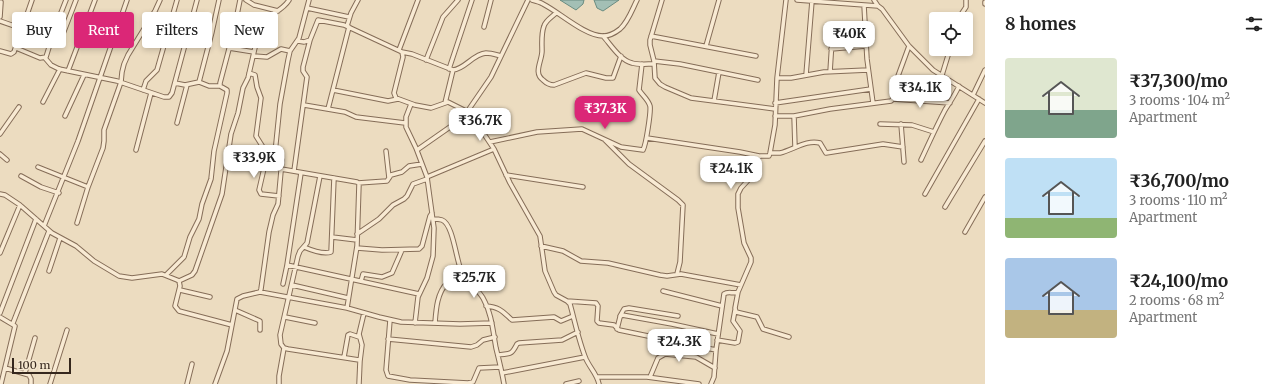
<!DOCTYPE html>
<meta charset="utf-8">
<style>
body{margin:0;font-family:Merriweather,serif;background:#f6f6f6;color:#222;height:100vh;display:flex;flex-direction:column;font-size:15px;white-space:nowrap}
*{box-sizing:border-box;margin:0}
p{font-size:13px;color:#767676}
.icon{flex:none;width:22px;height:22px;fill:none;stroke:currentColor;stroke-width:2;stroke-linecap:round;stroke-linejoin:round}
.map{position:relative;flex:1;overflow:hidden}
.details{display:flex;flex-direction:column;background:#fff;width:300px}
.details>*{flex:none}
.guide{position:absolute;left:12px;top:12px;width:380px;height:36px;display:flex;gap:8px}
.fabs{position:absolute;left:929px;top:12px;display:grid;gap:8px}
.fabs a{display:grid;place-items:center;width:44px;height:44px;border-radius:4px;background:#fff;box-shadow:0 2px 6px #0003;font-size:20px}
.scale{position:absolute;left:12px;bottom:10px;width:59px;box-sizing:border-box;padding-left:4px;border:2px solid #35271d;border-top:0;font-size:11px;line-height:14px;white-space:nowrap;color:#35271d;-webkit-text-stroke:3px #f4e7cf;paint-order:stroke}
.price{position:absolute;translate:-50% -34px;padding:0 9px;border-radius:8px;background:#fff;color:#222;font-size:13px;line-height:26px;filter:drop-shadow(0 1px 2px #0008)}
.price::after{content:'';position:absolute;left:50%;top:24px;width:12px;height:9px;margin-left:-6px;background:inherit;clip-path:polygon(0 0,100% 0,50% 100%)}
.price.selected{background:#db2777;color:#fff}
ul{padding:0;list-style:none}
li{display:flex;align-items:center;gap:12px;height:100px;padding:0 20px}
li span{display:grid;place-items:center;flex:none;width:112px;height:80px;border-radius:4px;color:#555}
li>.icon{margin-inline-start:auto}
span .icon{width:48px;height:48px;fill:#fffc;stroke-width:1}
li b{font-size:17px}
h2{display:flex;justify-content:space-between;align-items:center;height:48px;padding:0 20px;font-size:17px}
.tag{padding:0 14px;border-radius:4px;background:#fff;box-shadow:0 2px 6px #0003;font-size:14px;line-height:36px}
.tag.selected{background:#db2777;color:#fff}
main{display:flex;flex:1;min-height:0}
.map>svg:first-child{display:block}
</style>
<main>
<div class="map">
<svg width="985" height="384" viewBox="0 0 985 384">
<rect width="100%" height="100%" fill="#ecdcc0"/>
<path fill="#a3bfb5" stroke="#6a8c81" d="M560,0H584L583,4L576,10Z
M594,0H619L603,11L597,8Z"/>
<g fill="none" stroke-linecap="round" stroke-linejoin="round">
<defs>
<path id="street" d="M246,0L254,5L278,11
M532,0C536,1 540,2 543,4C559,12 585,36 603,36C609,36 615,33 620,29C628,22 632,10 637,0
M662,0L650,40V45L654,61L655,78L660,84L665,87L691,98L775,109
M797,0L878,6L882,9L909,46L933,70L985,103
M874,0L878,6
M985,2V4
M864,5L867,59L873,103
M307,8L349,17
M556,13C552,17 546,20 544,26C541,34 542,43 542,51C542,61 533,73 543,80C546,83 550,85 554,85L586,73L606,78H613L621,56
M0,17L1,2
M958,19L966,7V0
M0,21L23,29
M347,26L351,13L358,0
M484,27L491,0
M603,36C611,45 620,60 632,63C638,65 647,64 654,64
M651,36L756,56
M298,41L304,42L310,40L318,20L344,25L402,52L403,57L394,93L396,98L415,105L431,108L448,102L470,113L494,149L510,183L540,236L545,271L554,292L556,295L567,301L570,304C575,322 579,342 586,359C590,368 597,374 599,384
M50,42H59L61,39L76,0
M706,46L719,0
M16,48L40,58L46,57L55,28L66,0
M229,48L254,52
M831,49L866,46
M399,50L418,0
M0,51L11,54L14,52L32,0
M402,52L412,54L453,70C465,69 473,54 486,53C491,53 497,55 501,56
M253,56L267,57L281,49L290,51
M45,58L51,65L59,69L117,81L164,97H169L172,93L197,0
M426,60L443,17L458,0
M654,61L680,64L758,80
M449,69L472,0
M68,71L95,0
M830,72L833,25
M249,73L255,75L257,87L261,98L256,136L266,152L275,155
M806,75L812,1
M942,75L950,49
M777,78H791L824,72L868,70
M199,82L212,32L219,0
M175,83L185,85L199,82L209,86H220
M143,90L146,81L157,70L177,0
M333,90L388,101L398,99
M973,95L985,70
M893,99L950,103
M714,101L719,72
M43,102L60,69
M445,103L453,70
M775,103L871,89
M411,104L406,117V127L416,148L427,177L434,228L433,256L427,278L418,297L415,323
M304,105L345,112L356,117L405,123
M328,109L349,27
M467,112L491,77L528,0
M65,116L84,75
M775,116H794L830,109L891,101L893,99L898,76L909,46
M794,116L795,147
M177,123L187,85
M880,124L912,125L934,132
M901,124L904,162
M0,134L19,107
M647,138L740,152L759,156
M605,140L629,164L678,200L683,205L680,262L677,274
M490,142L537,132L582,129L621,147L643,150C646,145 651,112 650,106C648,99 642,95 639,90L642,64
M136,150L151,93
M417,150L470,113
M386,151L389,178
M770,153C774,153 777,153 780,153C793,150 807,139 820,143L826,153L883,144L903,147
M0,154L7,160
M921,160C929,143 936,127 945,110C950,102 955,95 959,86
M38,167L88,187
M281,169L357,182L359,184L357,246L347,308
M294,171L307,77L303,71V67L310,40
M301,173L287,265L419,294
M506,175L583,187
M21,176L41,187L59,193
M320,176L307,243L300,251L298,256L280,335L281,344L284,348L288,349L359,360L360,361L359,384
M427,177L494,149
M358,183L387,181L391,175L402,172L409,166L422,164
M0,194L5,195L20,205L52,233L76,246L94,261L119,276L132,278L162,274L177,280L179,281L180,286L175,306L179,311L232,325
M925,194L979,99
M279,196L261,194L259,190L265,164H268L281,168
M945,207L985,141
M433,219C435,219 439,219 442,220C453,224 456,259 461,270C466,281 477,288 483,298C492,314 493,332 496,348C499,360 502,372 504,384
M77,223L88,187L103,148L104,141V130L121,82L122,72L124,64L128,55L155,11L160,0
M44,226L78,141L127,0
M965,232L985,197
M357,234L379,219L393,205L404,199L407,196L413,184L427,179
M332,237L357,240
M541,246L563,251L581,261L608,263L660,275L667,276L681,274L741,285
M304,247C311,250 323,255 331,252L334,178
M357,248L382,250L419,249L422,246L430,216L432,213
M0,253L20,205
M49,271L60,238
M166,275L184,257L190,237L199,219L202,204L211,179L214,151L227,93V90L220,86V83L234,30L240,0
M179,281L192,275L195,271L222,194L231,134L238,113L243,88L248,78L260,26C267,14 282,12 289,0
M361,281L363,274L382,277L392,273L402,250
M283,284L287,265
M292,285L348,298
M180,290L210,297
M663,291L722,306
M260,292L347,308L379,317L401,322L460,324L492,323
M738,292L735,308L736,312L757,317L763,329L789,337
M567,301L596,303L598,306L597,321L599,323L614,325L619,330L716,350
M486,306C500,307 503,312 512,320L554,317L561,321L573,316
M235,310L260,321V330
M0,313L36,219
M620,316L624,309L629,308L678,316
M0,317L15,326L1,384
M285,317L315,323
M390,320L386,370L388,376L410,380L468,383L473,382L479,368L500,367
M13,323L49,231
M435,323C436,310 437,293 447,283L460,282L466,278
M617,329L620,317L622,315L672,324L718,334
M388,339L471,347L477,345L483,340L495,337
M717,340L735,343L738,342L740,331L733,321L735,310
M498,355C510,353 511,356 517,344L519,343L562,340L578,332
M344,357L348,335L350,334L359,337
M360,361L362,345L359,334L364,313
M5,368L29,375L31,379V384
M25,373L35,338
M502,373L585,357
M597,377H647L699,384
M650,377L658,358L665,354L696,357L715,368
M50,384L67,330
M187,384L192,364
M215,384L227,351L237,299L243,296L260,292L261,289L269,232L273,215L278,204L282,160L280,157L275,155V153L280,104L288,60L290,51L299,38L309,0
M279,384V376L284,348
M566,384L579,381
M711,384L714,377L716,350L724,294C728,291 733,294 738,292L751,262V258L744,243L738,208V194L741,188L753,175L757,157L761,156H769L770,153L775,125L777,78L786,0"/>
</defs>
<use href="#street" stroke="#856d58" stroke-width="5.5"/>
<use href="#street" stroke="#f8ead3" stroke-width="3.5"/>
</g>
</svg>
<div class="fabs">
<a><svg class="icon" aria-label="locate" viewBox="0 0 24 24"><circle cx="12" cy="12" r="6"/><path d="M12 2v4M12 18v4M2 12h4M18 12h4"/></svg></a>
</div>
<div class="scale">100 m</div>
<b class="price" style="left:849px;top:55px">₹40K</b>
<b class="price" style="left:920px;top:109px">₹34.1K</b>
<b class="price selected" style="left:605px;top:130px">₹37.3K</b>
<b class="price" style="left:480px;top:142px">₹36.7K</b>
<b class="price" style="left:254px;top:179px">₹33.9K</b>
<b class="price" style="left:731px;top:190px">₹24.1K</b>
<b class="price" style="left:474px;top:299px">₹25.7K</b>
<b class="price" style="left:679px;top:363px">₹24.3K</b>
<div class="guide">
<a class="tag">Buy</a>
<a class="tag selected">Rent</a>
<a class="tag">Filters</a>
<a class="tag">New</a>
</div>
</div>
<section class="details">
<h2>8 homes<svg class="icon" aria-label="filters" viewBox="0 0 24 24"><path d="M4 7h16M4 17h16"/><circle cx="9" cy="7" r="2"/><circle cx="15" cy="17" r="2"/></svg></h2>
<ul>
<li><span style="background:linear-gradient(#dfe7d0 65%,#7fa58c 0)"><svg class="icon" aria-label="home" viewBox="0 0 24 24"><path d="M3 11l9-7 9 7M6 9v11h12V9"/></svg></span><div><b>₹37,300/mo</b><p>3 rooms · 104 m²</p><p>Apartment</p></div></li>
<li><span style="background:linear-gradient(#bfe0f5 75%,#8fb573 0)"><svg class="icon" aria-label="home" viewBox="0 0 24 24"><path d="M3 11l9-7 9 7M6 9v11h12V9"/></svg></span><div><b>₹36,700/mo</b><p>3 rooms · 110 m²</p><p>Apartment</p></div></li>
<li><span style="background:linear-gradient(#a9c7e8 65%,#c2b280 0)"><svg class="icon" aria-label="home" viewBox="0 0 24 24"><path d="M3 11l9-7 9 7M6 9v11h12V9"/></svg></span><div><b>₹24,100/mo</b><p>2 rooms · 68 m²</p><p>Apartment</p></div></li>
</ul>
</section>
</main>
